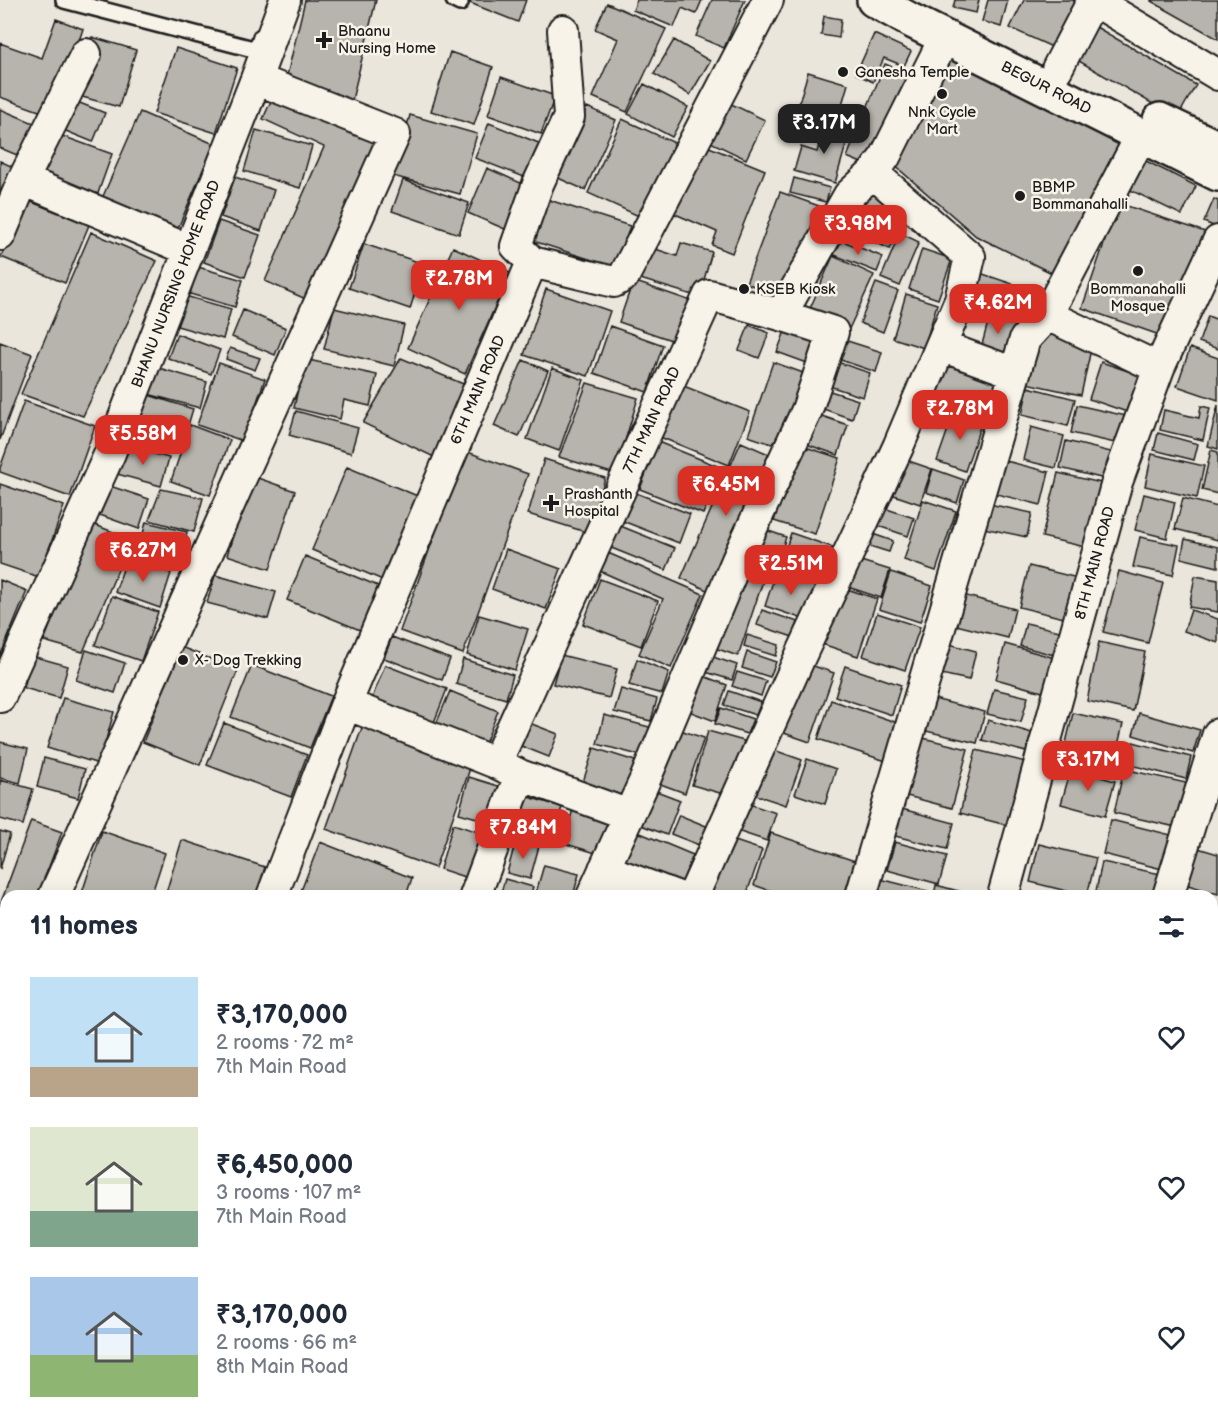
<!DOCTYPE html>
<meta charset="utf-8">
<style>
body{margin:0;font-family:"Balsamiq Sans",sans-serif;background:#f2f2f3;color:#1f2937;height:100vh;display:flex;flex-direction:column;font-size:22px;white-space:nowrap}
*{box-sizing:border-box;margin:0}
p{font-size:20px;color:#747a83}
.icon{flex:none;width:33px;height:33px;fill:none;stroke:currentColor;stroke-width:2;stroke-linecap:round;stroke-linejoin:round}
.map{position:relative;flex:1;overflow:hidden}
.panel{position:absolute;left:0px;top:890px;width:1218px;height:536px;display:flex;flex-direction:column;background:#fff;border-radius:18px 18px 0 0;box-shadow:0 6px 24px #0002}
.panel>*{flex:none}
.price{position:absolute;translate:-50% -51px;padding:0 14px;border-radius:12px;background:#d93025;color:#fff;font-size:20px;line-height:39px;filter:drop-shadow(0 2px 3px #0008)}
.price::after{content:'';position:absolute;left:50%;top:36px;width:18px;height:14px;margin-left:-9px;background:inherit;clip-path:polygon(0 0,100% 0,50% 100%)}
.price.active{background:#222;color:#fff}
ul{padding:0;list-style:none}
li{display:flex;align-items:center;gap:18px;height:150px;padding:0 30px}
li span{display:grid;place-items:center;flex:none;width:168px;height:120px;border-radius:0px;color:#555}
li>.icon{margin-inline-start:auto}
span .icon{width:72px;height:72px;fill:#fffc;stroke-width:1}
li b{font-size:26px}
h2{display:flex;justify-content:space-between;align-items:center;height:72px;padding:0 30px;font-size:26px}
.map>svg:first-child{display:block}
</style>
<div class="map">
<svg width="1218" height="1424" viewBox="0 0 1218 1424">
<rect width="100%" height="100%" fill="#eae6dc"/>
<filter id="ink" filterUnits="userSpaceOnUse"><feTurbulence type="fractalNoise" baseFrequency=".0167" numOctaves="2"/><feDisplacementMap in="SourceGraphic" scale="12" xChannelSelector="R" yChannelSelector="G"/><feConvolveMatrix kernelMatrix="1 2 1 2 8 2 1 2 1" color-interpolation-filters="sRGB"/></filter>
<g filter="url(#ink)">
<path fill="#b6b4ac" stroke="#1c1c1c" stroke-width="1.5" d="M305,0H376L352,100L285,84Z
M471,0H526L518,22L470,3Z
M637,0H702L696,14L682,8L674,27L633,10Z
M712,0H745L724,48L696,36Z
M955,0H979L976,13L953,8Z
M988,0H1008L1001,27L982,21Z
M1024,0H1075L1052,47L1010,28Z
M1151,0H1218V39L1151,1Z
M607,3L666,29L627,112L593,97L618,39L595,29Z
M824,16L841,19L839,38L821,35Z
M56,19L83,29L53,116L0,97V43L42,58Z
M1091,24L1196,85L1177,118L1072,57Z
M874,34L911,51L904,66L884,58L873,82L856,74Z
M92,37L136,50L119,107L75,95Z
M945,37L1141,136L1066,280L976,236L885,157Z
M674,40L710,61L690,95L654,74Z
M176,48L237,68L216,133L154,113Z
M450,52L493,67L474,125L431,111Z
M885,64L909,74L871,167L847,157Z
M808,72L848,84L837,122L797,110Z
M501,77L555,96L541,134L488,115Z
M644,84L688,107L672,137L628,114Z
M275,92L380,139L308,300L265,281L324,147L263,119Z
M67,98L105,113L93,142L56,127Z
M723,100L765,120L746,159L704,139Z
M587,107L616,120L585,190L556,177Z
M0,109L36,124L22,157L0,148Z
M140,112L214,144L175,235L100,203Z
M410,115L477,134L460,194L393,176Z
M622,119L675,143L641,217L588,193Z
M489,123L546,146L532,180L475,158Z
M825,124L850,131L835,183L794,171L801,147L817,152Z
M256,130L312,146L300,188L244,171Z
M54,133L112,154L97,196L39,175Z
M702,144L765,170L732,253L712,245L717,232L673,213Z
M1138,157L1196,186L1182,215L1124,187Z
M0,161L13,167L0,196Z
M487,168L534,189L514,233L468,213Z
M235,177L274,190L261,231L221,217Z
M794,178L830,188L826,202L790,193Z
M403,180L469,203L459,234L392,211Z
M867,189L908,207L890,249L849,231Z
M780,192L819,206L785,298L746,283Z
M540,197L630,226L617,268L527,239Z
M24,199L89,225L65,283L1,257Z
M1214,199L1218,201V228L1204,222Z
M1118,203L1208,233L1171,339L1082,308Z
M219,221L260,235L245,277L204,262Z
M91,232L157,261L83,416L21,394Z
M900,233L919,242L900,286L881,278Z
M838,239L883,257L877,272L832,254Z
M681,243L712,252L699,297L637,278L646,246L677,256Z
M364,244L424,264L410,309L349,288Z
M453,247L510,273L465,374L408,348Z
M922,249L952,259L938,299L909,289Z
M833,256L874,275L848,331L808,313Z
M198,267L243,280L235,307L190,294Z
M977,272L1030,290L1021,316L968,298Z
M633,281L691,301L677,342L619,322Z
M876,283L898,291L883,332L860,323Z
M546,289L610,311L588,376L524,355Z
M906,294L937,304L924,348L893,338Z
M185,296L231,309L223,339L177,326Z
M334,308L404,325L394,366L324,349Z
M243,310L286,328L275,355L232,337Z
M991,311L1017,318L1006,359L980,352Z
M1208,316L1218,320V349L1199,342Z
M749,325L769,333L759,358L739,350Z
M610,326L663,345L647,392L594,373Z
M787,326L820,338L810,364L777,352Z
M1038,328L1093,340L1081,395L1026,383Z
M177,334L220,350L211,374L168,358Z
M838,338L882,352L876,372L832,357Z
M0,342L32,354L0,440Z
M230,348L260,358L255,370L226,359Z
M1190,348L1218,358V400L1177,386Z
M949,356L1006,374L992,418L935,399Z
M401,358L468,386L434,457L363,423Z
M304,359L377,375L370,406L344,400L340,419L294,408Z
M523,360L548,371L519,437L494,426Z
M831,360L870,373L863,397L823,384Z
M773,362L806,374L781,447L748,436Z
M1101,362L1149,378L1136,415L1089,399Z
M219,363L265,379L243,441L197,425Z
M152,366L207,382L200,408L144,393Z
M552,368L584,380L559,451L527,439Z
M587,383L638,398L615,474L559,457Z
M681,385L750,412L729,465L660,437Z
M1028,387L1075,399L1068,426L1022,415Z
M821,388L858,400L852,419L815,406Z
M145,394L193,409L181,448L133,434Z
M24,401L95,426L70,497L0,472V468Z
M1077,405L1131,417L1124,445L1071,433Z
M1218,405V449L1208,446Z
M1201,406L1210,408L1203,440L1160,430L1164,410L1199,418Z
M296,411L358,428L351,453L289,435Z
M954,412L982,421L965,471L937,461Z
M813,413L848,425L838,455L803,443Z
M190,425L230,440L210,495L171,481Z
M1031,427L1064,436L1056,468L1023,460Z
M1158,433L1198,444L1194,460L1154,450Z
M1066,441L1111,452L1105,479L1060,468Z
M658,442L722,468L703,514L640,489Z
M741,442L771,455L711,592L681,578Z
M799,445L840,458L815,534L774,521Z
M125,446L169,458L161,486L117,474Z
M1211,450L1218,452V494L1202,490Z
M465,451L528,474L463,654L400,631Z
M1152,454L1204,466L1197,498L1145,486Z
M900,458L932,469L920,504L888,493Z
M544,459L605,478L589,533L528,514Z
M1002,460L1049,472L1041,505L993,493Z
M347,467L420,497L385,581L312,550Z
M933,469L964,480L957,503L926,492Z
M1058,473L1110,485L1094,549L1042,537Z
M252,476L295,491L270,569L227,555Z
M0,484L64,506L39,577L0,564Z
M110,486L149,499L139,529L100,515Z
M161,489L203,498L194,532L149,520Z
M631,491L690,514L679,543L620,520Z
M1144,494L1175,502L1167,538L1135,530Z
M1183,498L1218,507V540L1175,529Z
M923,500L956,511L936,571L904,560Z
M989,504L1032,513L1027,537L983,528Z
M878,506L914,518L908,536L872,524Z
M146,522L187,532L179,568L137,558Z
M90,523L131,539L83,652L44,641Z
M618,525L675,548L666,570L609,547Z
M760,528L786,537L774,574L747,566Z
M864,531L893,541L889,552L860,543Z
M791,533L832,547L821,580L780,566Z
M1140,537L1179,545L1173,575L1133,567Z
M1185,539L1218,547V567L1181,558Z
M506,549L561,569L546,609L492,589Z
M608,553L703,594L671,668L639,654L663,599L600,571Z
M305,556L378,586L360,630L287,600Z
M848,557L890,570L881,598L839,584Z
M127,558L171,573L160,608L115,592Z
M1029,566L1082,579L1072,620L1019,607Z
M1119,571L1163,583L1148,643L1103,632Z
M776,572L817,586L806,620L765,606Z
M891,572L932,586L920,622L879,609Z
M736,573L763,581L738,656L712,647Z
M215,575L276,592L268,619L207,603Z
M1195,576L1218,580V612L1189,607Z
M600,579L658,601L641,646L583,624Z
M0,580L27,591L0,657Z
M835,585L877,599L858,656L816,642Z
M963,595L1015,609L1008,638L956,625Z
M112,596L158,612L141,661L95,645Z
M762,610L798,622L793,637L757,625Z
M1191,610L1218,619V643L1184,631Z
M877,613L920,627L905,670L863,656Z
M479,615L528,629L515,670L467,655Z
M1026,623L1064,632L1058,656L1020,646Z
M747,635L779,645L776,656L744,646Z
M392,637L450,659L442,680L384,658Z
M1099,642L1145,652L1133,711L1087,701Z
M949,644L976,651L969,680L941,674Z
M1005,644L1062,660L1053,695L996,679Z
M181,647L238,670L200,765L143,742Z
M86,650L125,663L115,693L76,680Z
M747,652L776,662L770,677L742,668Z
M704,654L737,665L732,680L699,670Z
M561,655L617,669L609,698L553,684Z
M32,656L68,666L59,698L24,688Z
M463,659L513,675L506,699L456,684Z
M637,659L669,672L662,694L629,685Z
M802,662L834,673L810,742L778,731Z
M252,665L331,696L310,748L231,717Z
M385,665L447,689L433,725L371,701Z
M845,666L901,685L892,715L835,696Z
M737,672L766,681L761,696L732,686Z
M698,674L727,685L715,721L686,710Z
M621,689L657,699L651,721L614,712Z
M994,689L1028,697L1021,722L987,714Z
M450,691L498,711L481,754L432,734Z
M729,691L761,702L756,715L724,705Z
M63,698L114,712L99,764L47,748Z
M934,699L985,712L977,743L926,731Z
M831,700L898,723L886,761L818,739Z
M721,708L753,719L747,734L715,724Z
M1073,713L1123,724L1112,771L1062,760Z
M1139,713L1200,730L1193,753L1133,735Z
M604,715L657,729L650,758L597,744Z
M988,720L1032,733L1026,752L982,740Z
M524,721L558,734L549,757L516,744Z
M364,722L473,760L435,868L326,829Z
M224,723L307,755L291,797L207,765Z
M674,728L704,738L685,793L655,782Z
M708,731L744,741L727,795L692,785Z
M923,738L968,749L952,808L907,796Z
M0,742L28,749L20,783L0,778Z
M1133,742L1191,757L1186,779L1127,764Z
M594,748L635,761L622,801L581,788Z
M768,748L802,760L786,805L753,794Z
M976,750L1026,762L1010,826L960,813Z
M44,758L85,769L78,798L37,787Z
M807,759L836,769L825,804L795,794Z
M1071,769L1115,781L1105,816L1061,804Z
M1124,769L1186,783L1176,827L1114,813Z
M469,777L508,789L498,824L459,813Z
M0,780L33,789L23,825L0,819Z
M646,787L680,800L667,835L633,822Z
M525,796L562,807L554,833L518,823Z
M743,802L776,813L767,841L734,830Z
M574,806L610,817L599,854L563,843Z
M902,809L954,823L947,849L895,836Z
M679,815L711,828L704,847L671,834Z
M1111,820L1175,836L1166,870L1103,854Z
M31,821L62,832L38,896H6V919L0,917V905Z
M453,824L491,836L477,881L440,869Z
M633,830L693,855L679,889L619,865Z
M0,831L10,834L0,869Z
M102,831L165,853L151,896H81Z
M771,833L855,861L844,896H785L754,885Z
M723,837L762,850L746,896H703Z
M182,840L265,867L256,896H165Z
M516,840L539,846L530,879L507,873Z
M320,842L412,878L406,896H299Z
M895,842L947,856L939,884L887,870Z
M1039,844L1096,858L1087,896L1030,882Z
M1198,848L1218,854V894L1188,885Z
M1102,862L1161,874L1157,896H1095Z
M544,865L579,874L573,896H535Z
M876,878L928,891L927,896H871Z
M505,879L533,887L530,896H500Z
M936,885L977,896H934Z
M1212,902L1218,904V939L1212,938Z
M1212,947L1218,948V976L1212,974Z
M0,957L6,959V988L2,1001L0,1000Z
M1212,984L1218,985V1050L1212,1049Z
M6,1016V1074L0,1072V1034Z
M1212,1072L1218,1073V1098L1212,1097Z
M4,1090L6,1091V1139L0,1137V1101Z
M1212,1102L1218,1104V1159L1212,1158Z
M0,1222L6,1224V1253L0,1251Z
M1218,1242V1280L1212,1278V1263Z
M0,1260L6,1261V1302L0,1300Z
M6,1322V1377L0,1376V1345Z
M1212,1365L1218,1367V1416L1215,1424H1182L1184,1419H1212Z
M0,1395L6,1396V1419H8L7,1424H0Z
M27,1419H39L52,1423L25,1424Z
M146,1419H216L214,1424H144Z
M225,1419H253L252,1424H224Z
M263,1419H281L293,1423L261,1424Z
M364,1419H399L397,1424H362Z
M404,1419H433L431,1424H403Z
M547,1419H588L586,1424H546Z
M608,1419H647L645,1424H607Z
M770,1419H802L823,1424H769Z
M874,1419H938L937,1424H892Z
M951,1419H982L981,1424H972Z
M1012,1419H1051L1050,1424H1010Z
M1085,1419H1147L1161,1423L1084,1424Z"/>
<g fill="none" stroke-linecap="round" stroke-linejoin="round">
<defs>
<path id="lane" d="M64,0L257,50L261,37
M454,0L460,3"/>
<path id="street" d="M1093,0L1218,75
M1057,69L1093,0
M23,180L189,250
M0,235L23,180L86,54
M532,262L516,246L538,184L569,117L563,30
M1047,315L1159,368
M941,346L1015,373
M0,697L110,453L256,79L285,0
M346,704L496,763L709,295L781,315L849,195L873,173L885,157L945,37
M496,763L520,775L629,815
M604,869L676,896
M54,896L395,134L256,79
M272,896L346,704L532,262L614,282L624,276L768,0
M475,896L520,775
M592,896L644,782L737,560L807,410L833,332L781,315
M693,896L800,657L898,447L960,300L970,257L873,173
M861,896L1025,339L1047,315L1141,136
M1003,896L1117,482L1159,368L1218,241
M1168,896L1218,734
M1212,1062L1218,1064
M0,1083L6,1085
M1212,1172L1218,1174
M0,1201L6,1203
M1212,1225L1218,1205
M1212,1321L1218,1307
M0,1391L6,1393
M87,1419L102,1424
M125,1424L127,1419
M441,1424L442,1419
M592,1424L594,1419
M705,1424L707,1419
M845,1424L847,1419
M1073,1424L1076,1419
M1166,1424L1168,1419"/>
<path id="secondary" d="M874,0L910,20L1218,174
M1160,120L1218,148"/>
</defs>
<use href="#lane" stroke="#1c1c1c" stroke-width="20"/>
<use href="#street" stroke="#1c1c1c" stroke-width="34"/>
<use href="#secondary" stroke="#1c1c1c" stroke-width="38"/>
<use href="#lane" stroke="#f7f3e8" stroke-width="15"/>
<use href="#street" stroke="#f7f3e8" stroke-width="30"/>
<use href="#secondary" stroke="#f7f3e8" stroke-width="33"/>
</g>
</g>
<g fill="#1c1c1c" stroke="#f7f3e8" stroke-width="2">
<path d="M321 31h6v6h6v6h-6v6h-6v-6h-6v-6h6z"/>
<circle cx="843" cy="72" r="6"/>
<circle cx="942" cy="94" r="6"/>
<circle cx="1020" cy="196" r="6"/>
<circle cx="1138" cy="271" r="6"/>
<circle cx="744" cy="289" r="6"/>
<path d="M548 494h6v6h6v6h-6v6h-6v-6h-6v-6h6z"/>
<circle cx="183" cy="660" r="6"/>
</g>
<g text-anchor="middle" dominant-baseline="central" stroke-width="5" stroke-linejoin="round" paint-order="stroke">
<g font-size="15" fill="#1c1c1c" stroke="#f7f3e8" text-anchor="start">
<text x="338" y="31">Bhaanu<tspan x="338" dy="17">Nursing Home</tspan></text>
<text x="855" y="72">Ganesha Temple</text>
<text x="942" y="112" text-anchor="middle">Nnk Cycle<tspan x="942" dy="17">Mart</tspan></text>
<text x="1032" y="187">BBMP<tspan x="1032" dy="17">Bommanahalli</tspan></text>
<text x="756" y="289">KSEB Kiosk</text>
<text x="1138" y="289" text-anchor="middle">Bommanahalli<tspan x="1138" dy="17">Mosque</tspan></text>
<text x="564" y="494">Prashanth<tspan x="564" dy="17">Hospital</tspan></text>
<text x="195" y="660">X- Dog Trekking</text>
</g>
<g font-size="15" fill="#1c1c1c" stroke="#f7f3e8">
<text transform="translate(1046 88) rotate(27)">BEGUR ROAD</text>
<text transform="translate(176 284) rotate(-69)">BHANU NURSING HOME ROAD</text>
<text transform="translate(478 390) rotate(-67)">6TH MAIN ROAD</text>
<text transform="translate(652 420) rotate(-65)">7TH MAIN ROAD</text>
<text transform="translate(1095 563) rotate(-75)">8TH MAIN ROAD</text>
</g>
</g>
</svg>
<b class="price active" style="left:824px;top:155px">₹3.17M</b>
<b class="price" style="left:858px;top:256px">₹3.98M</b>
<b class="price" style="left:459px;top:311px">₹2.78M</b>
<b class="price" style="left:998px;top:335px">₹4.62M</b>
<b class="price" style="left:960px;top:441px">₹2.78M</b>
<b class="price" style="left:143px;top:466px">₹5.58M</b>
<b class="price" style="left:726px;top:517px">₹6.45M</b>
<b class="price" style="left:143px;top:583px">₹6.27M</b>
<b class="price" style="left:791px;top:596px">₹2.51M</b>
<b class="price" style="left:1088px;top:792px">₹3.17M</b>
<b class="price" style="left:523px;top:860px">₹7.84M</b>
<section class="panel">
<h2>11 homes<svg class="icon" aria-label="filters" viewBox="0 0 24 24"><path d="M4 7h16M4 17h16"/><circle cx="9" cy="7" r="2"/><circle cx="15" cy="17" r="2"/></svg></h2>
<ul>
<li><span style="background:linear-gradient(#bfe0f5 75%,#b9a48a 0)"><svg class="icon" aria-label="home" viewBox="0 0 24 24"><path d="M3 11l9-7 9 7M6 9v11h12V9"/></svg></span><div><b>₹3,170,000</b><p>2 rooms · 72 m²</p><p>7th Main Road</p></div><svg class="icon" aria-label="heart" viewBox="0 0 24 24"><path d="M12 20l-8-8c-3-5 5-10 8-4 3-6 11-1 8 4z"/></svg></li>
<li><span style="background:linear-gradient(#dfe7d0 70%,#7fa58c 0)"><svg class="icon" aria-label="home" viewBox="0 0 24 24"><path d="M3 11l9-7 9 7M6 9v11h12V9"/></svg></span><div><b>₹6,450,000</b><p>3 rooms · 107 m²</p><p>7th Main Road</p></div><svg class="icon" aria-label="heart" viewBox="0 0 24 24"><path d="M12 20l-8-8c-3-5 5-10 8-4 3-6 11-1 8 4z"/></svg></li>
<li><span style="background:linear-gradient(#a9c7e8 65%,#8fb573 0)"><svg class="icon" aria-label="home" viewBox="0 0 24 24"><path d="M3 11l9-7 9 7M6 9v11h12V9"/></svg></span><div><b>₹3,170,000</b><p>2 rooms · 66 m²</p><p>8th Main Road</p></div><svg class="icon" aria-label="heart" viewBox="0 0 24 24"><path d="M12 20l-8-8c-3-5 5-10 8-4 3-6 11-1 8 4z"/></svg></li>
</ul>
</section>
</div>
